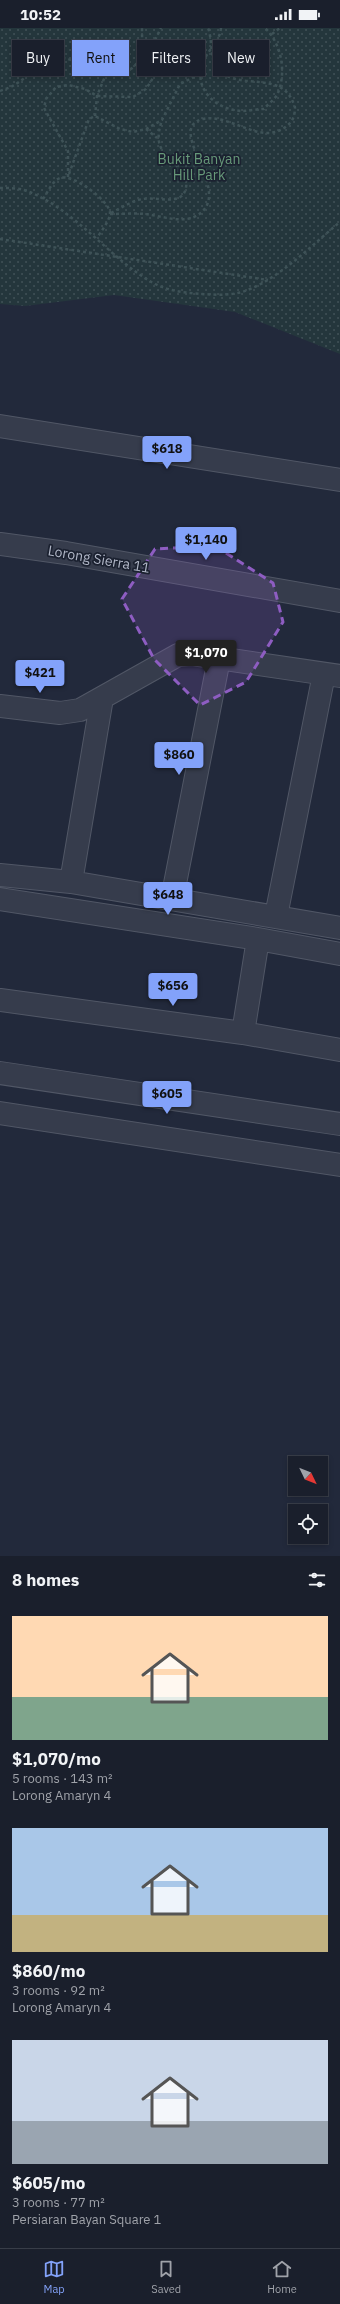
<!DOCTYPE html>
<meta charset="utf-8">
<style>
body{margin:0;font-family:"IBM Plex Sans",sans-serif;background:#232734;color:#f1f3f6;height:100vh;display:flex;flex-direction:column;font-size:15px;white-space:nowrap}
*{box-sizing:border-box;margin:0}
p{font-size:13px;color:#9fa2a9}
.icon{flex:none;width:22px;height:22px;fill:none;stroke:currentColor;stroke-width:2;stroke-linecap:round;stroke-linejoin:round}
.map{position:relative;height:1528px;overflow:hidden}
.panel{display:flex;flex-direction:column;background:#1a1f2c;flex:1}
.panel>*{flex:none}
.guide{position:absolute;left:12px;top:12px;width:316px;height:36px;display:flex;gap:8px}
.needle{width:26px;rotate:133deg}
.tools{position:absolute;left:288px;top:1428px;display:grid;gap:8px}
.tools a{display:grid;place-items:center;width:40px;height:40px;border-radius:0px;background:#1a1f2c;box-shadow:0 2px 6px #0003,0 0 0 1px #383d48;font-size:20px}
.price{position:absolute;translate:-50% -34px;padding:0 9px;border-radius:4px;background:#83a2fa;color:#111;font-size:13px;line-height:26px;filter:drop-shadow(0 1px 2px #0008)}
.price::after{content:'';position:absolute;left:50%;top:24px;width:12px;height:9px;margin-left:-6px;background:inherit;clip-path:polygon(0 0,100% 0,50% 100%)}
.price.active{background:#222;color:#fff}
ul{padding:0;list-style:none}
li{display:grid;align-content:center;gap:8px;height:212px;padding:0 12px}
li span{display:grid;place-items:center;height:124px;border-radius:0px;color:#555}
li>.icon{margin-inline-start:auto}
span .icon{width:72px;height:72px;fill:#fffc;stroke-width:1}
li b{font-size:17px}
h2{display:flex;justify-content:space-between;align-items:center;height:48px;padding:0 12px;font-size:17px}
.chip{padding:0 14px;border-radius:0px;background:#1a1f2c;box-shadow:0 2px 6px #0003,0 0 0 1px #383d48;font-size:14px;line-height:36px}
.chip.active{background:#83a2fa;color:#111}
.status{display:flex;justify-content:space-between;align-items:center;height:28px;padding:0 20px;background:#1a1f2c;direction:ltr}
.status svg{height:11px;fill:currentColor}
.dock{display:flex;justify-content:space-around;align-items:center;height:56px;border-top:1px solid #383d48;background:#1a1f2c;font-size:11px;color:#9fa2a9}
.dock a{display:grid;justify-items:center;gap:2px}
.dock .active{color:#83a2fa}
.map>svg:first-child{display:block}
</style>
<div class="status"><b>10:52</b><svg viewBox="0 0 49 12"><path d="M0 12V9h3v3zM5 12V6h3v6zM10 12V3h3v9zM15 12V0h3v12zM26 1h20v11H26zM47 4h2v5h-2z"/></svg></div>
<div class="map">
<svg width="340" height="1528" viewBox="0 0 340 1528">
<defs>
<pattern id="grass-dots" width="8" height="8" patternUnits="userSpaceOnUse"><rect width="8" height="8" fill="#24363c"/><path d="M2 2h.1M6 6h.1" fill="none" stroke="#415157" stroke-width="1.8" stroke-linecap="round"/></pattern>
</defs>
<rect width="100%" height="100%" fill="#22293b"/>
<path fill="url(#grass-dots)" d="M0,0H340V326L235,284L114,267L25,278L0,276Z"/>
<g fill="none" stroke-linecap="round" stroke-linejoin="round">
<defs>
<path id="minor" d="M0,398L340,452
M0,516L66,525L340,573
M0,678L60,685L80,682L178,627L191,626L340,648
M0,847L71,854L340,900
M71,854L102,670
M0,871L258,911L340,926
M172,871L219,631
M276,888L324,646
M0,972L243,1005L340,1022
M243,1005L258,911
M0,1045L340,1096
M0,1085L340,1137"/>
</defs>
<use href="#minor" stroke="#515766" stroke-width="24"/>
<path stroke="#3e5257" stroke-width="2.5" stroke-dasharray="3 3" stroke-linecap="butt" d="M221,0C220,13 209,21 204,32C191,59 215,82 242,83C249,83 257,81 264,81C267,77 274,72 277,67C287,46 282,16 265,0
M272,6L280,0
M0,63C5,61 10,60 14,57C28,50 40,31 58,30C74,29 82,40 97,45C109,49 132,46 138,33C143,23 142,11 142,0
M95,88L97,68L106,46
M146,101L157,110
M69,146L89,91L95,88L120,101L133,104L146,101L162,92L180,56L200,46
M68,149V123L44,80L46,71L56,59L68,57L85,61L97,68L133,69L146,61L153,50L155,12L161,0
M0,160C8,160 17,160 24,162C74,179 110,232 155,256C169,263 186,265 202,266C218,267 235,268 250,261C282,248 313,216 340,194
M43,171C48,164 52,153 60,150C72,145 110,173 110,185C110,193 101,203 97,210
M111,185C121,180 131,173 143,171C161,168 190,182 186,149C169,125 151,125 162,92
M110,186C122,186 134,185 146,186C161,188 180,195 194,189C240,168 162,100 203,91C232,85 263,121 289,96C293,93 295,86 295,80C295,78 293,74 292,72C278,43 238,63 218,41C209,31 213,12 208,0
M0,211L268,252"/>
<use href="#minor" stroke="#363c4c" stroke-width="22"/>
</g>
<path fill="#8e5dc2" fill-opacity="0.2" stroke="#8e5dc2" stroke-width="3" stroke-dasharray="8 5" stroke-linejoin="round" d="M215,518L273,555L283,594L246,654L200,677L154,631L122,571L155,521Z"/>
<g text-anchor="middle" dominant-baseline="central" stroke-width="3.5" stroke-linejoin="round" paint-order="stroke">
<g font-size="14" fill="#679979" stroke="#1b2130">
<text x="199" y="131">Bukit Banyan<tspan x="199" dy="16">Hill Park</tspan></text>
</g>
<g font-size="14" fill="#b1b7c7" stroke="#1b2130">
<text transform="translate(99 531) rotate(10)">Lorong Sierra 11</text>
</g>
</g>
</svg>
<div class="tools">
<a><svg class="needle" viewBox="-14 -14 28 28"><path d="M0-13l5 13h-10z" fill="#e53935"/><path d="M0 13l5-13h-10z" fill="#9fa2a9"/></svg></a>
<a><svg class="icon" aria-label="locate" viewBox="0 0 24 24"><circle cx="12" cy="12" r="6"/><path d="M12 2v4M12 18v4M2 12h4M18 12h4"/></svg></a>
</div>
<b class="price" style="left:167px;top:442px">$618</b>
<b class="price" style="left:206px;top:533px">$1,140</b>
<b class="price active" style="left:206px;top:646px">$1,070</b>
<b class="price" style="left:40px;top:666px">$421</b>
<b class="price" style="left:179px;top:748px">$860</b>
<b class="price" style="left:168px;top:888px">$648</b>
<b class="price" style="left:173px;top:979px">$656</b>
<b class="price" style="left:167px;top:1087px">$605</b>
<div class="guide">
<a class="chip">Buy</a>
<a class="chip active">Rent</a>
<a class="chip">Filters</a>
<a class="chip">New</a>
</div>
</div>
<section class="panel">
<h2>8 homes<svg class="icon" aria-label="filters" viewBox="0 0 24 24"><path d="M4 7h16M4 17h16"/><circle cx="9" cy="7" r="2"/><circle cx="15" cy="17" r="2"/></svg></h2>
<ul>
<li><span style="background:linear-gradient(#ffd9b3 65%,#7fa58c 0)"><svg class="icon" aria-label="home" viewBox="0 0 24 24"><path d="M3 11l9-7 9 7M6 9v11h12V9"/></svg></span><div><b>$1,070/mo</b><p>5 rooms · 143 m²</p><p>Lorong Amaryn 4</p></div></li>
<li><span style="background:linear-gradient(#a9c7e8 70%,#c2b280 0)"><svg class="icon" aria-label="home" viewBox="0 0 24 24"><path d="M3 11l9-7 9 7M6 9v11h12V9"/></svg></span><div><b>$860/mo</b><p>3 rooms · 92 m²</p><p>Lorong Amaryn 4</p></div></li>
<li><span style="background:linear-gradient(#c9d6e8 65%,#9aa5b1 0)"><svg class="icon" aria-label="home" viewBox="0 0 24 24"><path d="M3 11l9-7 9 7M6 9v11h12V9"/></svg></span><div><b>$605/mo</b><p>3 rooms · 77 m²</p><p>Persiaran Bayan Square 1</p></div></li>
</ul>
</section>
<nav class="dock">
<a class="active"><svg class="icon" aria-label="map" viewBox="0 0 24 24"><path d="M3 6l6-2 6 2 6-2v14l-6 2-6-2-6 2zM9 4v14M15 6v14"/></svg>Map</a>
<a><svg class="icon" aria-label="saved" viewBox="0 0 24 24"><path d="M7 4h10v16l-5-4-5 4z"/></svg>Saved</a>
<a><svg class="icon" aria-label="home" viewBox="0 0 24 24"><path d="M3 11l9-7 9 7M6 9v11h12V9"/></svg>Home</a>
</nav>
